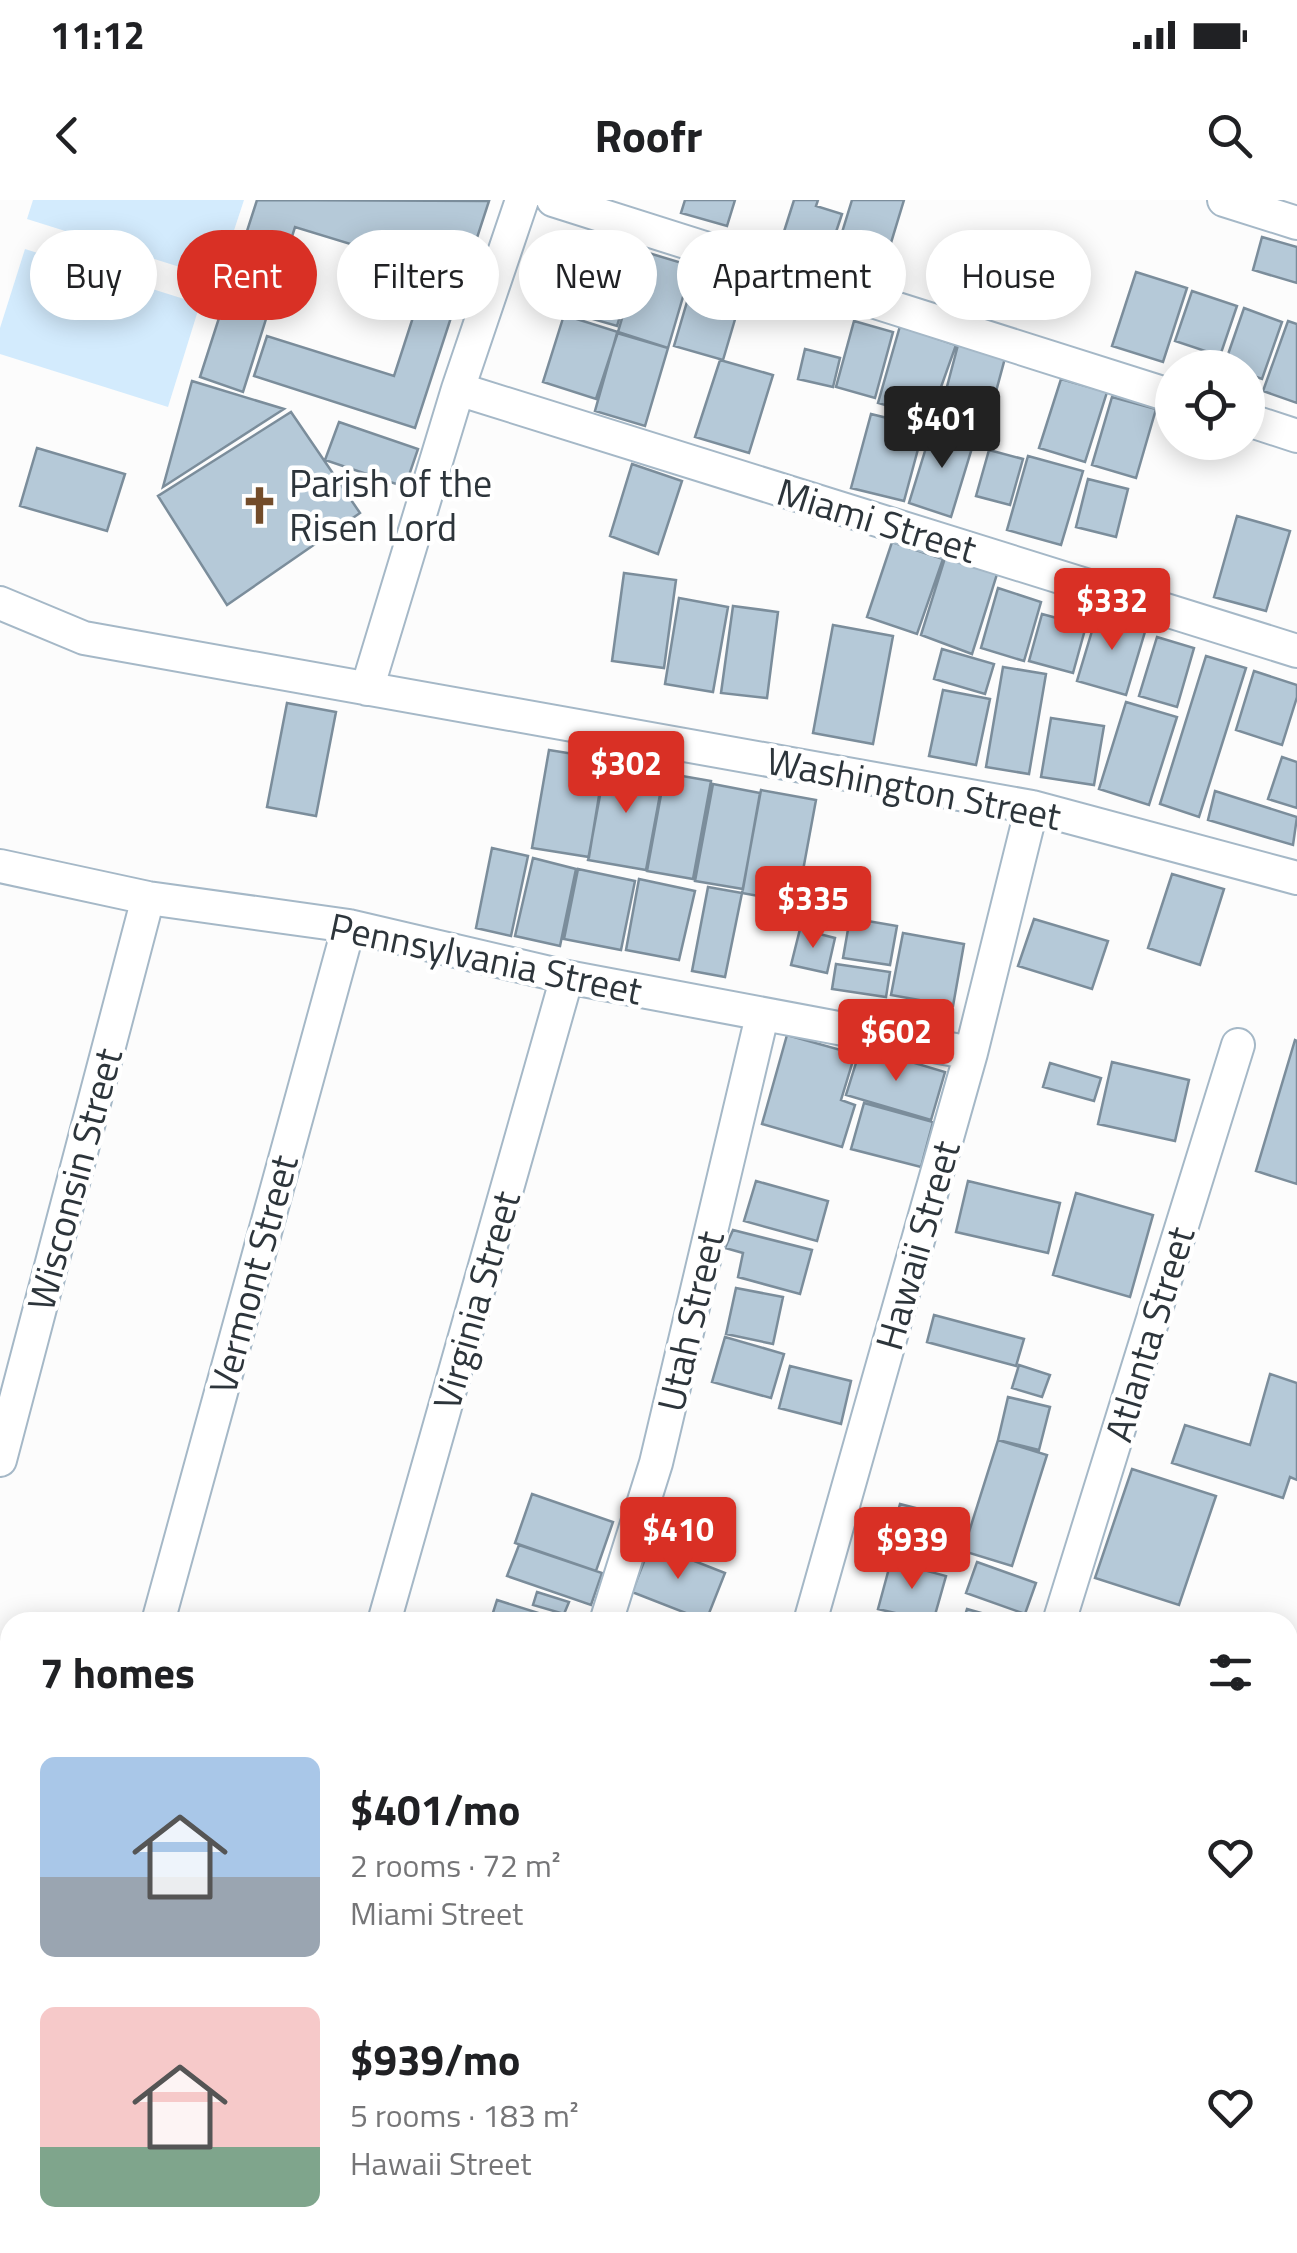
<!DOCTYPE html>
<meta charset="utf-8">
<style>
body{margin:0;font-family:"Titillium Web",sans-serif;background:#f2f2f2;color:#202124;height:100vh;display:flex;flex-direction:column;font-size:38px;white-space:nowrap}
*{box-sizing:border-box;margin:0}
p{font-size:32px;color:#757577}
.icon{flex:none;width:55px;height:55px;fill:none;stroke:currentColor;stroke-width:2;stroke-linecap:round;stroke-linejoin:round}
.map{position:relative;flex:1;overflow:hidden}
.sheet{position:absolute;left:0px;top:1412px;width:1298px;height:642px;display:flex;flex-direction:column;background:#fff;border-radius:30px 30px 0 0;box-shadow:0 5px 25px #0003}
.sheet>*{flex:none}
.hud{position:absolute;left:30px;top:30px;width:1238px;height:90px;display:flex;gap:20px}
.fabs{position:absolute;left:1155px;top:150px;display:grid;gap:20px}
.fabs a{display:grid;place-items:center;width:110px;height:110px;border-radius:50%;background:#fff;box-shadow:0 5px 25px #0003;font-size:50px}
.price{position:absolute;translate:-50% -85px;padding:0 22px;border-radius:10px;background:#d93025;color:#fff;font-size:32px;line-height:65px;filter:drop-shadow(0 2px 5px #0008)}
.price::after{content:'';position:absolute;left:50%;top:60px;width:30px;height:22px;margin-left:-15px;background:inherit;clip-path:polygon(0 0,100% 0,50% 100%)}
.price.active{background:#222;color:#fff}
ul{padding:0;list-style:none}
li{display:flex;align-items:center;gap:30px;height:250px;padding:0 40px}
li span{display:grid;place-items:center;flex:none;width:280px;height:200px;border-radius:15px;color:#555}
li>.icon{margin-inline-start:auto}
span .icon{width:120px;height:120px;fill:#fffc;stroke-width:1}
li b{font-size:42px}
h2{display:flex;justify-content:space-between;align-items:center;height:120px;padding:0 40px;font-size:42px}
.tag{padding:0 35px;border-radius:45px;background:#fff;box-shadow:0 5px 25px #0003;font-size:35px;line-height:90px}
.tag.active{background:#d93025;color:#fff}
.status{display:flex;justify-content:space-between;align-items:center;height:70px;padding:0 50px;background:#fff;direction:ltr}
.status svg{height:28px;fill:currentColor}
header{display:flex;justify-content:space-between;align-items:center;height:130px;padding:0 40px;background:#fff;font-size:45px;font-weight:700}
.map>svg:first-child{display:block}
</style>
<div class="status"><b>11:12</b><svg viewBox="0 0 49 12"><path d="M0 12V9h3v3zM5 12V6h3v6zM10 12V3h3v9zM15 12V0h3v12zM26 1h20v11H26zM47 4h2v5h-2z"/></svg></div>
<header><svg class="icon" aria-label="back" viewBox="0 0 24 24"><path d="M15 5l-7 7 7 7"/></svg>Roofr<svg class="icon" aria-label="search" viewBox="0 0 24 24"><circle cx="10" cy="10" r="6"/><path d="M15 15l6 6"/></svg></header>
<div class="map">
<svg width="1297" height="2053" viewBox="0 0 1297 2053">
<rect width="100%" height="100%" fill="#fcfcfc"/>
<path fill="#d3ebfd" d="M33,0H244L218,79L27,19Z
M25,49L200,104L168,207L0,154V128Z"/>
<path fill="#b5c9d8" stroke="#7b8d9b" stroke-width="2.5" d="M257,0L489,1L415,228L254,176L267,136L394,176L429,68L295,27L243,192L200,177Z
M685,0H735L727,26L681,13Z
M794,0H818L816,6L842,14L828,56L781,41Z
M852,0H904L880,79L832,65Z
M589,33L640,49L617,126L565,111Z
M1262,37L1297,47V83L1253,70Z
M642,51L692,66L668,148L618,132Z
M697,68L746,82L723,160L674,146Z
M1136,72L1187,88L1163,162L1112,146Z
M1192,91L1237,106L1220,156L1175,141Z
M1244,108L1282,122L1262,179L1248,174V168L1224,166Z
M564,115L618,132L596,199L543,182Z
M854,121L893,132L875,198L836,187Z
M1288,121L1297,124V203L1263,191Z
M900,126L956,145L930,218L878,203Z
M617,133L668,148L645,226L595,211Z
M958,145L1005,158L987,225L940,213Z
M805,149L840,158L833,187L798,179Z
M720,160L773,175L749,253L695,237Z
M1061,179L1107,192L1085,262L1039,248Z
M192,181L284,209L163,287Z
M1112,197L1156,209L1136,278L1092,265Z
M291,212L360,313L227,405L158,296Z
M871,214L924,227L904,301L851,288Z
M339,222L418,249L405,287L325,260Z
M933,225L975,238L951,317L909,303Z
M37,248L125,274L107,331L20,306Z
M989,250L1023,259L1010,305L976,296Z
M1028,256L1083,271L1061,345L1007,330Z
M632,264L682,281L658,354L610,336Z
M1088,279L1128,289L1116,337L1076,327Z
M1237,316L1290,331L1266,411L1214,397Z
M892,342L943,359L917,434L867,417Z
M945,358L997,374L972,454L921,435Z
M624,373L676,380L664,468L612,461Z
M998,388L1041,402L1024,461L981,448Z
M679,398L728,407L713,492L665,484Z
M733,406L778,412L767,498L721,493Z
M1098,411L1147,425L1126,495L1077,481Z
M1042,414L1086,426L1073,473L1029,461Z
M833,425L893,436L873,544L813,533Z
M1157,437L1194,448L1177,507L1139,496Z
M942,449L994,464L985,494L934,479Z
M1206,456L1246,468L1199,617L1160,604Z
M1003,467L1046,474L1029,574L986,567Z
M1254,471L1297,485V497L1282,545L1236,530Z
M943,490L990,499L976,565L929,556Z
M1126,502L1177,517L1149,605L1099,589Z
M287,503L336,512L316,616L267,607Z
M1051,518L1104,526L1094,585L1041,577Z
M549,550L605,559L589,657L532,648Z
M1282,557L1297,562V608L1268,599Z
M606,563L664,573L646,670L588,660Z
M665,573L711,581L693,679L647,671Z
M713,584L760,593L743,689L695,681Z
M761,590L816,600L797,703L742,693Z
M1215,591L1297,617L1293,645L1208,620Z
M492,648L528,656L511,736L476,728Z
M533,658L576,669L560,746L515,736Z
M578,669L635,681L621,750L564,739Z
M1172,674L1224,689L1200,765L1148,748Z
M639,679L695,691L679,760L626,750Z
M708,687L742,693L725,777L692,771Z
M850,718L897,726L890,765L843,758Z
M1034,719L1108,741L1092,789L1018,766Z
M800,729L835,738L827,773L791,765Z
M903,733L964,744L953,806L891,795Z
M836,764L890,772L886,797L832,789Z
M787,835L855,854L841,900L855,905L842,947L762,924Z
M1295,840L1297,841V984L1256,971Z
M861,847L945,872L931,920L846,895Z
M1112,862L1189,880L1175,941L1098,924Z
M1050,863L1101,878L1094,901L1043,887Z
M864,903L933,922L921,967L851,949Z
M756,981L828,1001L817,1041L744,1021Z
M968,981L1060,1003L1048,1053L956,1032Z
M1076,993L1153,1015L1130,1097L1053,1075Z
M733,1030L812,1050L800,1094L738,1077L743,1053L725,1048Z
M736,1088L783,1097L773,1144L726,1134Z
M934,1115L1024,1139L1016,1166L927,1142Z
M725,1137L784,1154L771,1198L712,1182Z
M1019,1165L1050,1175L1042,1197L1012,1188Z
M790,1166L851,1181L841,1224L779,1208Z
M1270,1174L1297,1183V1280L1290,1277L1283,1298L1172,1263L1185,1225L1250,1245Z
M1008,1197L1050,1207L1039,1250L998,1240Z
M998,1240L1047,1255L1012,1366L963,1351Z
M1132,1269L1216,1296L1179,1405L1095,1378Z
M532,1294L613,1322L596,1371L515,1343Z
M900,1304L966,1321L955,1365L888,1347Z
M651,1344L725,1373L706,1421L632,1392Z
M519,1345L602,1373L591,1405L507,1376Z
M891,1361L946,1376L933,1422L878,1409Z
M977,1362L1036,1383L1025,1414L966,1393Z
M537,1392L569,1402L564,1414L533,1405Z
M497,1400L567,1422H490Z
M967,1409L1013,1422H963Z
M1288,1663L1297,1667V1709L1288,1734Z
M190,2045H255L252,2053H200L188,2049Z
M425,2045H490L487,2053H449Z"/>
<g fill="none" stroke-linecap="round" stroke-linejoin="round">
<defs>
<path id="minor" d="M553,0L1172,196
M1224,0L1297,23
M458,189L1297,451
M1248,220L1297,236
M0,403L84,438L1032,607L1297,678
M367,489L458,189L522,0
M0,666L148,698L349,726L567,777L971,853
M0,1260L148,698
M158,1422L349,726
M384,1422L567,777
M606,1422L656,1263L762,816
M810,1422L971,853L1032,607
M1059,1422L1238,845
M0,1567L10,1570
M1288,1583L1297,1587
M1288,1770L1297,1773
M0,1775L10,1778
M1288,1946L1297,1950
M1053,2045L1075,2053
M113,2053L116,2045
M368,2053L371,2045
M603,2053L605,2045
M859,2053L862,2045"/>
</defs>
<use href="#minor" stroke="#a5b8c7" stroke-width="36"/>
<use href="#minor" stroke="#fff" stroke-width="32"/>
</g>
<defs>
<symbol id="church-bare" viewBox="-9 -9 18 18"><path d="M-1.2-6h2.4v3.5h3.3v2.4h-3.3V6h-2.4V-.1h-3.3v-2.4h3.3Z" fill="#734c2a" stroke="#fff" stroke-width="2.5" paint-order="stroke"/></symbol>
</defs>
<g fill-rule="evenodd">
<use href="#church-bare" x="232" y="278" width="55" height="55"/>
</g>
<g text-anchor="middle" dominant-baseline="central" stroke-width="9" stroke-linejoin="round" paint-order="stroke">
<g font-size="38" fill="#2d353b" stroke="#fff" text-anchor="start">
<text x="289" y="283">Parish of the<tspan x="289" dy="44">Risen Lord</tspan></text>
</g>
<g font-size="38" fill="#2d353b" stroke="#fff">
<text transform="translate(877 320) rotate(17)">Miami Street</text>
<text transform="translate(914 588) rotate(11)">Washington Street</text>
<text transform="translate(486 758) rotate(12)">Pennsylvania Street</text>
<text transform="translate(74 979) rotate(-75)">Wisconsin Street</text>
<text transform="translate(917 1045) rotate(-74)">Hawaii Street</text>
<text transform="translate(253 1074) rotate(-75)">Vermont Street</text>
<text transform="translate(476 1100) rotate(-74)">Virginia Street</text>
<text transform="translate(690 1121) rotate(-77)">Utah Street</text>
<text transform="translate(1149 1134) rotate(-73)">Atlanta Street</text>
</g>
</g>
</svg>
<div class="fabs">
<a><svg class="icon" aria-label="locate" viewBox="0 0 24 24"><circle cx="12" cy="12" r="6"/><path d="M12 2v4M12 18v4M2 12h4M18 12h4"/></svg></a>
</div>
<b class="price active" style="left:942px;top:271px">$401</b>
<b class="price" style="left:1112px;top:453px">$332</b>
<b class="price" style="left:626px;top:616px">$302</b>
<b class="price" style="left:813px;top:751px">$335</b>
<b class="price" style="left:896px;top:884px">$602</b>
<b class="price" style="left:678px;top:1382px">$410</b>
<b class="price" style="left:912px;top:1392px">$939</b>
<div class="hud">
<a class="tag">Buy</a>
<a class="tag active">Rent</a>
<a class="tag">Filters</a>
<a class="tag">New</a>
<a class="tag">Apartment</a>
<a class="tag">House</a>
</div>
<section class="sheet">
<h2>7 homes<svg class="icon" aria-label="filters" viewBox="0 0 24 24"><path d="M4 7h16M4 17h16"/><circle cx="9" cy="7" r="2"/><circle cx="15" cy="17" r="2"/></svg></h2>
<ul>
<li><span style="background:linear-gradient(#a9c7e8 60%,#9aa5b1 0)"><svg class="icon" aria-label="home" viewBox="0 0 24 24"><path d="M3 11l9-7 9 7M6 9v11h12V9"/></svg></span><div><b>$401/mo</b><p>2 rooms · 72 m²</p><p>Miami Street</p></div><svg class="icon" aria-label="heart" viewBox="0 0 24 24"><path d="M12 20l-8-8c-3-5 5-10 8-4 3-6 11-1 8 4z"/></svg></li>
<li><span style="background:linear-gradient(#f6c9c9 70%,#7fa58c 0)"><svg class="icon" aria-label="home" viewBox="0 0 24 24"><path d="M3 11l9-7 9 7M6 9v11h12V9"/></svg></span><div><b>$939/mo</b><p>5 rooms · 183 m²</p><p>Hawaii Street</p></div><svg class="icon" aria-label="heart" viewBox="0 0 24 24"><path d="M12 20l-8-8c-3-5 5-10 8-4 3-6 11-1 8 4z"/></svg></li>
</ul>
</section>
</div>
